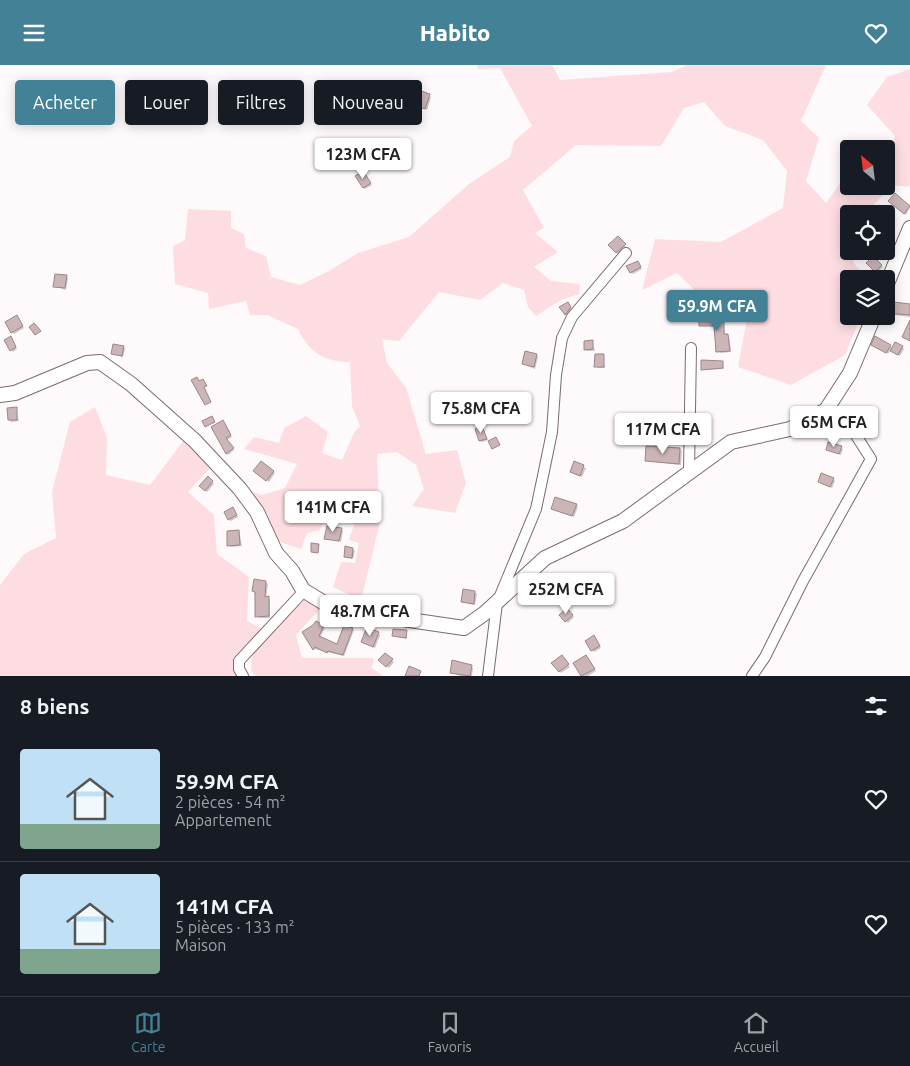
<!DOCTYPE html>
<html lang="fr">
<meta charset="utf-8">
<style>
body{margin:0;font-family:Ubuntu,sans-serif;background:#242831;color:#f1f3f6;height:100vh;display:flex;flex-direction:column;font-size:19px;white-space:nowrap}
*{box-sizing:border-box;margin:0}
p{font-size:16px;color:#9ea1a6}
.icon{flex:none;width:28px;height:28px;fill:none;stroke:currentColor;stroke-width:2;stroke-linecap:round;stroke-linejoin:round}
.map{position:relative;height:611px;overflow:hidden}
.side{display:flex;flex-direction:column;background:#171b24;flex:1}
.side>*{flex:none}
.banner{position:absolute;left:15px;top:15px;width:500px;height:45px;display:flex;gap:10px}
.needle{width:32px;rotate:332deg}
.controls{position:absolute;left:840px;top:75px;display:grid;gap:10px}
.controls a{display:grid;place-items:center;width:55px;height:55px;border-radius:5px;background:#171b24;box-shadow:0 2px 12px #0003;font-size:25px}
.price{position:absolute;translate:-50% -42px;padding:0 11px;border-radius:5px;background:#fff;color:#222;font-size:16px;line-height:32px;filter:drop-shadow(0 1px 2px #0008)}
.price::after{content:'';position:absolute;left:50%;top:30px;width:15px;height:11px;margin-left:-8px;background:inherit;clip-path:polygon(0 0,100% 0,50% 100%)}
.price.selected{background:#438296;color:#fff}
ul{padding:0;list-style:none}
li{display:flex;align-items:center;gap:15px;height:125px;padding:0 20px}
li+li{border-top:1px solid #363941}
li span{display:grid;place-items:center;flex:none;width:140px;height:100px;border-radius:5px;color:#555}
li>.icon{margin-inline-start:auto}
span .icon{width:60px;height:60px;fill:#fffc;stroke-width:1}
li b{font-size:21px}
h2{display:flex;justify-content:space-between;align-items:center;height:60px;padding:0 20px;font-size:21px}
.chip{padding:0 18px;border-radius:5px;background:#171b24;box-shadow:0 2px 12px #0003;font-size:18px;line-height:45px}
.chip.selected{background:#438296;color:#fff}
header{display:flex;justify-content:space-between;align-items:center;height:65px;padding:0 20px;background:#438296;color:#fff;font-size:22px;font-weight:800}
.menu{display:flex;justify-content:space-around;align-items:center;height:70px;border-top:1px solid #363941;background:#171b24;font-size:14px;color:#9ea1a6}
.menu a{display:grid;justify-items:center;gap:2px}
.menu .selected{color:#438296}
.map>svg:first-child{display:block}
</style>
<header><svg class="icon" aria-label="menu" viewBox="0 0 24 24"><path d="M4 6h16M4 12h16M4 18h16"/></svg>Habito<svg class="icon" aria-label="heart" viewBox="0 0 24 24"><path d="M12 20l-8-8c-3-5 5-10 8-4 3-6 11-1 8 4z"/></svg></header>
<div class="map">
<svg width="910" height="611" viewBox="0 0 910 611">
<rect width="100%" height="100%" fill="#fef9fa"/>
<path fill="#fddde1" d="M477,0H552L560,15L672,7L687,0H826L801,56L819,73L806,116L826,138L849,106V121H886V88H890L895,71L867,40L887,12L910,4V120L908,122L891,120L866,149H849V186H859L853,197L867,214H849V251H861L845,290L791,320L738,302L751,232L711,241L677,208L642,225L655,174L721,177L783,143L787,106L763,75L725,61L704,37L684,43L661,81L576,80L523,125L544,163L535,168L558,187L534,202L551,216L580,219L579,229L561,235L536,251L528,242L524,225L503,218L480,235L439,227L399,276L382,274L387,298L406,323L426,389L457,385L466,418L455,448L412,441L424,424L416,400L397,387L377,389L380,457L361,535L333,522L341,497L355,498L359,478L349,475L355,457L328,449L320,465L307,468L301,484L274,475L268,450L245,424L262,430L285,423L297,399L244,384L254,372L279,378L284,363L306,351L328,367L322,388L342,395L354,368L360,361L352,341L350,297C325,297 309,288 298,264L267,250H250L246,236L209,244L208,228L175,219L173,181L185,175L188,144L231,146V163L244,169L246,183L266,191L271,212L300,220L327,207L358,188L409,172L469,119L510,92L514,76L532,61L500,3L478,4Z
M95,342L107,373L106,410L150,420L184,375L211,402L188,427L214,450L217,489L249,512L247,556L264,565L236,595L239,611H0V520L24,489L56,473L52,427L70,357Z
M305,535L322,542L296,570L302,593H374L372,603L383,611H256L251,606L252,588L268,569Z"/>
<path fill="#0003" d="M422,28L431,32L427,45L418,40Z
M383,83L395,97L386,105L374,91Z
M363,107L372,120L365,124L364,123Z
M895,129L910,142L906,150L890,135Z
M618,173L626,182L618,189L610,180Z
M873,193L883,202L877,208L867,198Z
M638,197L642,204L633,209L631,207Z
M66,211L68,213L66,225L54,221Z
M886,238L910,240V252L887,249Z
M569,240L572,245L567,251L561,242Z
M723,251L725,271L729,272L731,287L720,288L716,262L701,260Z
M18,254L24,263L14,269L12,267Z
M12,275L17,284L13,287L11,285Z
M592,276L595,286H587L585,284Z
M875,281H890L893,284L902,282L904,284L900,291L891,284L888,289Z
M123,282L125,284L123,292L113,289Z
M536,290L538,292L535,304L523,299Z
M603,291L605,303H598L596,301Z
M722,298L724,304L702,305Z
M16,344L19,356L11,357L9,355Z
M225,358L232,372L227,375L234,385L228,390L213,362Z
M482,363L488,375L482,377L480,376Z
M841,382L843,384L841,390L827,385Z
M680,384L682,386L681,400L646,396Z
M575,398L586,403L582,412L571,407Z
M273,406L275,408L269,417L257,408Z
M208,413L214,419L207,427L201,421Z
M833,414L835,416L832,423L819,417Z
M576,440L578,442L574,452L552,444Z
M233,443L238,452L231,456L229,454Z
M342,464L343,466L341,477L325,473Z
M239,466L242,481L231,482L229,480Z
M353,484L355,486L353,494L347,493L345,491Z
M266,517L268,519L266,533L270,535V553H259L254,526Z
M475,527L477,529L475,540L463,537Z
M567,545L574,552L568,558L561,550Z
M323,561L325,563L320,573L338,580L352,564L354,565L344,591L314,584L304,567Z
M406,567L407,574L394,571Z
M378,568L380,570L375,583L362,577Z
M595,574L601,583L594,587L592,585Z
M385,589L394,597L389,603L380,595Z
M563,593L570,602L561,608L560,606Z
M588,593L596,606L588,611H583L575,598Z
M471,601L473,603L472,611H461L452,608Z"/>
<path fill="#cbb5b7" stroke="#9b8688" d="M421,26L430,29L425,44L416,41Z
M383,82L394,94L383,104L372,91Z
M363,106L371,118L363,123L355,111Z
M895,128L910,141L904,149L888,136Z
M618,171L626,179L616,188L608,180Z
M873,191L882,200L875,207L866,198Z
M638,196L641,202L630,208L626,201Z
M55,209L67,210L65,223L53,222Z
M886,236L910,239V250L886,248Z
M568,237L571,242L565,250L559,242Z
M17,250L23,261L11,268L5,257Z
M713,250H724V269H728L730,286L716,287L714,261H699V252H713Z
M910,255V276L902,272Z
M34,258L41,266L35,270L29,262Z
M11,271L16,282L10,286L4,275Z
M875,271L891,280L886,288L871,280Z
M593,275V284L584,285V276Z
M895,277L903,281L898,290L890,286Z
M113,279L124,281L122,291L111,289Z
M525,286L537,289L534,302L522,299Z
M595,289H604V302H594Z
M701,295L723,296V303L701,305Z
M197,312L199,316L203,314L207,321L204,322L211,337L205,340L191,315Z
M17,342V355H8L7,343Z
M477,349H484V357L477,358Z
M212,351L215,357L205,362L202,356Z
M223,355L231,370L226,373L234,383L226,389L211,362Z
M482,361L487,374L479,376L475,364Z
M496,372L500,380L492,384L488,376Z
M828,377L842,381L839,389L826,385Z
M646,381L680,383L679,399L645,396Z
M261,396L274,406L266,416L253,406Z
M574,396L584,400L580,411L570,407Z
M821,408L834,413L830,422L818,417Z
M208,411L213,416L205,426L199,421Z
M555,432L577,439L572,451L551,444Z
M233,442L237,450L228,455L224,447Z
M327,461L342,463L339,476L324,474Z
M239,465L240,480L227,481V466Z
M311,478L319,479L318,488L311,487Z
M345,481L353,483L352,493L344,492Z
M254,514L266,516L265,532L269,531V551L255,552V527L252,526Z
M463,524L475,526L474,539L461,537Z
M567,543L573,550L565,557L559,550Z
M316,556L324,560L319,571L337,579L344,560L353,563L343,590L328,586L327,588L315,582L313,585L302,567L313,560Z
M367,562L379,567L373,582L361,577Z
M393,564L407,565L406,573L392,571Z
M594,570L600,581L591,586L585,576Z
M385,588L393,594L386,602L378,595Z
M562,590L569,599L559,607L551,598Z
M586,590L595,604L581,611L573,598Z
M452,595L472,600L470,611L450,608Z
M409,601L421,606L419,611H405Z"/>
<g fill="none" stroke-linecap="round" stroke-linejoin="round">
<defs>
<path id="street" d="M689,407L691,283
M243,611L239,604V596L304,526
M488,611L497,538L536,444L544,406L552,367L556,310L562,273L572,252L626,188
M752,611L765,592L803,516L871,394L845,353L840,349L826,345"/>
<path id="secondary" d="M886,221L910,163
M0,330L15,328L87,298L100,297L131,319L195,376L240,424L257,447L276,488L292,506L303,525L334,544L464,563L485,548L545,493L623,456L731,377L790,364L826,345L850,308L874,251"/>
</defs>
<use href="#street" stroke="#7e6a6c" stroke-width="12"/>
<use href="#secondary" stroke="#7e6a6c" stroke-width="16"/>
<use href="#street" stroke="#fff" stroke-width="10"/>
<use href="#secondary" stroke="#fff" stroke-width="14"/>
</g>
</svg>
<div class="controls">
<a><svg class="needle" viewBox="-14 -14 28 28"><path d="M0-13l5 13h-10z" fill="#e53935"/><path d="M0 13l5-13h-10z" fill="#9ea1a6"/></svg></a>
<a><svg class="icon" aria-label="locate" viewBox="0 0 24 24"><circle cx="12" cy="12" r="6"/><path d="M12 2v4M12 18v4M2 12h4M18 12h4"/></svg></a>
<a><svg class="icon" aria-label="layers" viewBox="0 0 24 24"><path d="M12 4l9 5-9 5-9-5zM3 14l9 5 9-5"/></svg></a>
</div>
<b class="price" style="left:363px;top:115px">123M CFA</b>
<b class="price selected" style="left:717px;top:267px">59.9M CFA</b>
<b class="price" style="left:481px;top:369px">75.8M CFA</b>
<b class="price" style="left:834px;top:383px">65M CFA</b>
<b class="price" style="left:663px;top:390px">117M CFA</b>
<b class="price" style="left:333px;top:468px">141M CFA</b>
<b class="price" style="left:566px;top:550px">252M CFA</b>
<b class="price" style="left:370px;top:572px">48.7M CFA</b>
<div class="banner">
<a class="chip selected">Acheter</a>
<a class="chip">Louer</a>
<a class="chip">Filtres</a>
<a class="chip">Nouveau</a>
</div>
</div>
<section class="side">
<h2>8 biens<svg class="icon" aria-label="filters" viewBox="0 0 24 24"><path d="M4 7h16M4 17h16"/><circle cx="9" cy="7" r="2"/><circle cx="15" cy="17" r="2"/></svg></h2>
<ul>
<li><span style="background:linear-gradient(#bfe0f5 75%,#7fa58c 0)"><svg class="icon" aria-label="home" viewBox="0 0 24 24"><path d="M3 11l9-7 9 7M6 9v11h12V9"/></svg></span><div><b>59.9M CFA</b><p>2 pièces · 54 m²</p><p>Appartement</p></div><svg class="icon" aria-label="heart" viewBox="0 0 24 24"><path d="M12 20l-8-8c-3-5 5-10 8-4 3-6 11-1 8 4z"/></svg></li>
<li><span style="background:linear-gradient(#bfe0f5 75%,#7fa58c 0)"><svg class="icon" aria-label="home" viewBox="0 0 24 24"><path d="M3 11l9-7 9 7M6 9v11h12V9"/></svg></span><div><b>141M CFA</b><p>5 pièces · 133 m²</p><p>Maison</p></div><svg class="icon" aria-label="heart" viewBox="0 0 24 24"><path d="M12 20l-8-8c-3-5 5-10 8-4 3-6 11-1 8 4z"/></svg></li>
</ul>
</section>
<nav class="menu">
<a class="selected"><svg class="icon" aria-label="map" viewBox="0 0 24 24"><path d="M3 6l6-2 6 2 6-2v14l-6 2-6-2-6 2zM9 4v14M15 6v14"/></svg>Carte</a>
<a><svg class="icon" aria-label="saved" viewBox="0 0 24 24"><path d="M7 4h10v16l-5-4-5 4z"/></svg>Favoris</a>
<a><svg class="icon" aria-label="home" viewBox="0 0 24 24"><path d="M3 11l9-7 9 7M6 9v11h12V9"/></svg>Accueil</a>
</nav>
